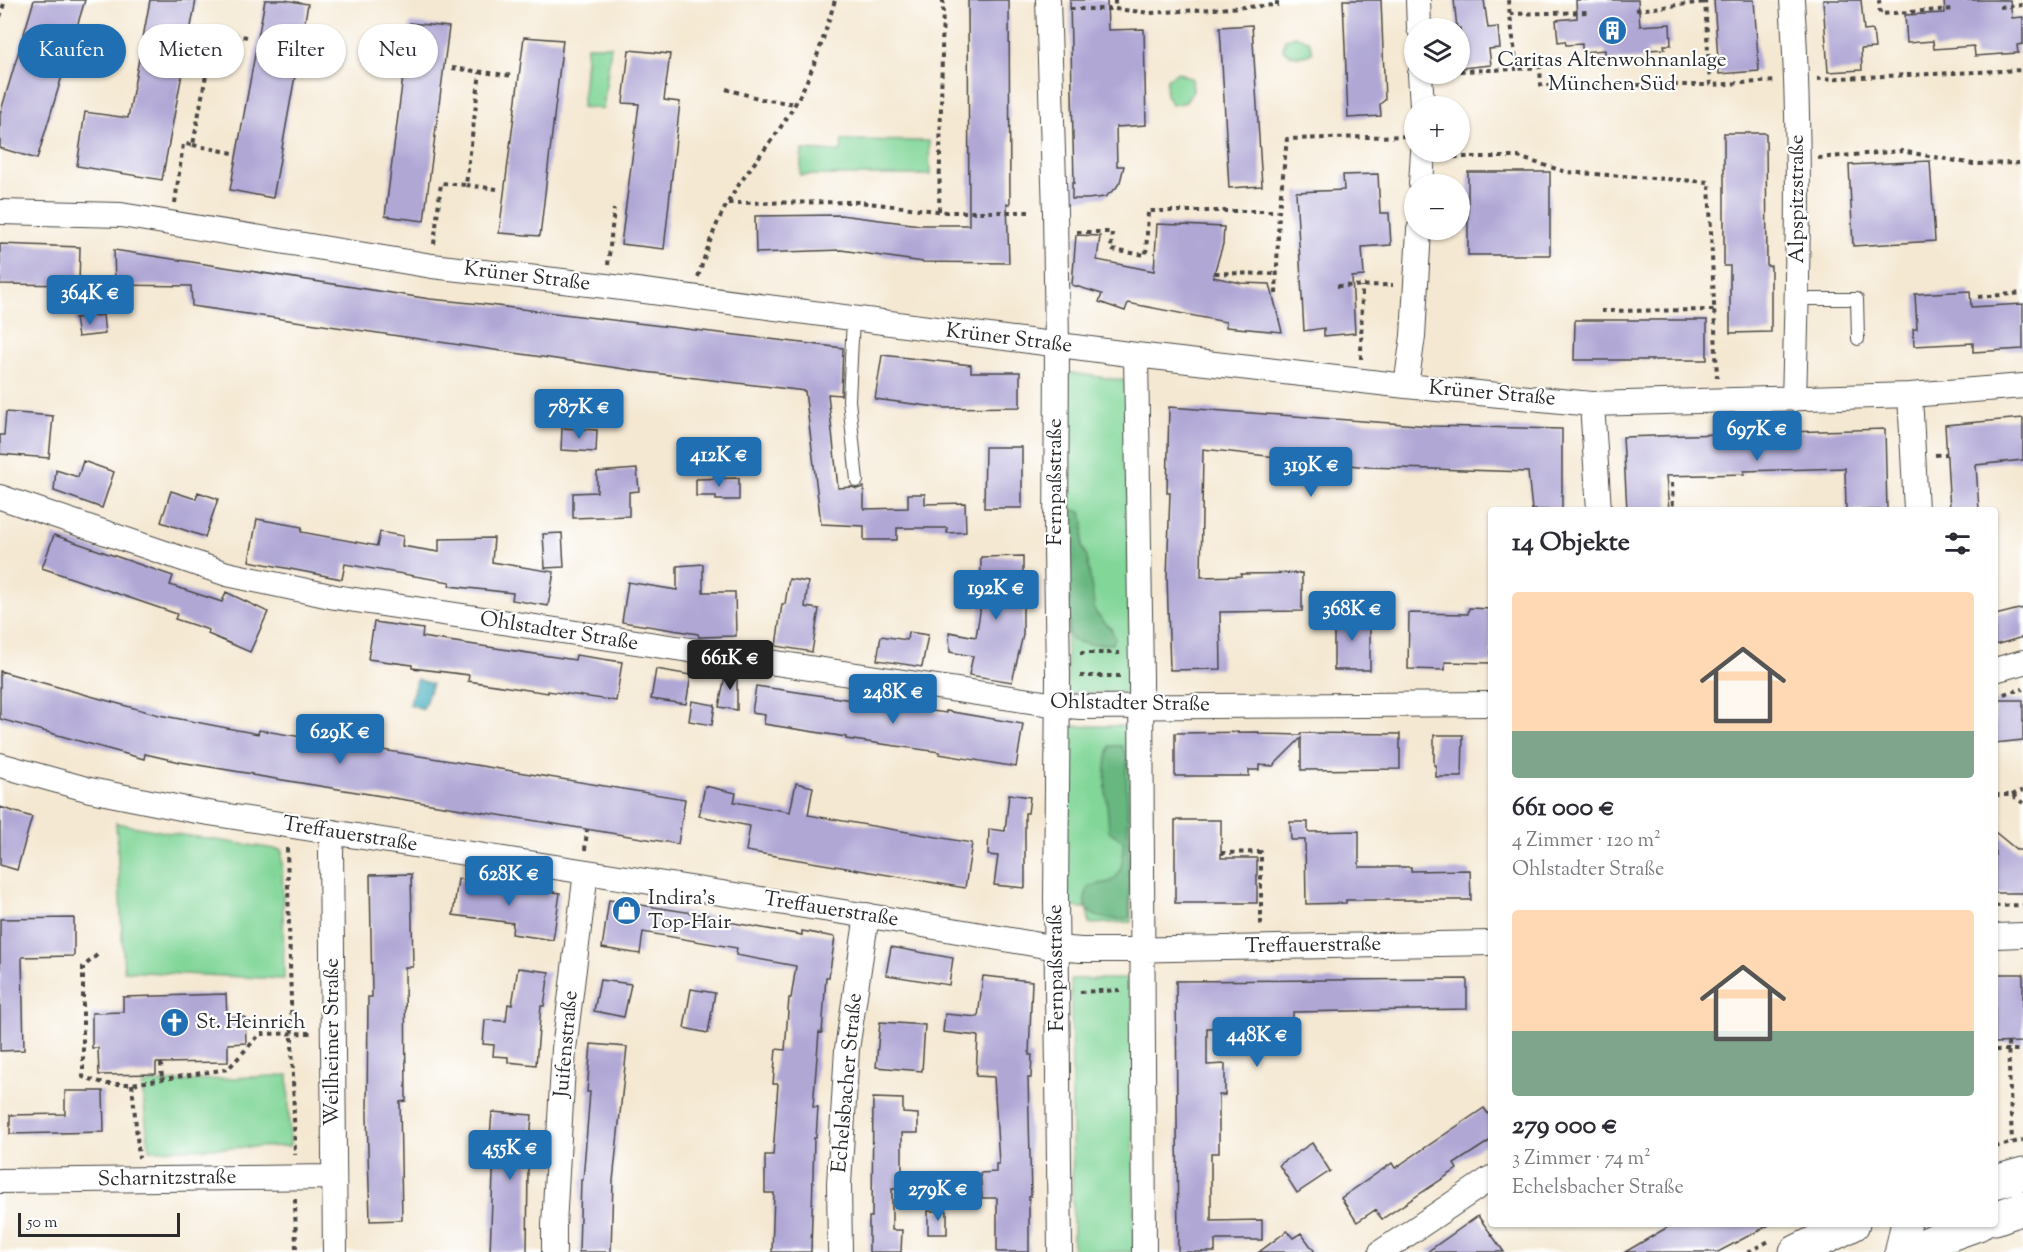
<!DOCTYPE html>
<html lang="de">
<meta charset="utf-8">
<style>
body{margin:0;font-family:"Sorts Mill Goudy",serif;background:#f2f2f3;color:#2b2b33;height:100vh;display:flex;flex-direction:column;font-size:22px;white-space:nowrap}
*{box-sizing:border-box;margin:0}
p{font-size:20px;color:#7c7c81}
.icon{flex:none;width:33px;height:33px;fill:none;stroke:currentColor;stroke-width:2;stroke-linecap:round;stroke-linejoin:round}
.map{position:relative;flex:1;overflow:hidden}
.sheet{position:absolute;left:1488px;top:507px;width:510px;height:720px;display:flex;flex-direction:column;background:#fff;border-radius:6px;box-shadow:0 2px 4px #0004}
.sheet>*{flex:none}
.banner{position:absolute;left:18px;top:24px;width:570px;height:54px;display:flex;gap:12px}
.fabs{position:absolute;left:1404px;top:18px;display:grid;gap:12px}
.fabs a{display:grid;place-items:center;width:66px;height:66px;border-radius:50%;background:#fff;box-shadow:0 2px 4px #0004;font-size:30px}
.scale{position:absolute;left:18px;bottom:15px;width:162px;box-sizing:border-box;padding-left:6px;border:3px solid #2b2b2b;border-top:0;font-size:16px;line-height:21px;white-space:nowrap;color:#2b2b2b;-webkit-text-stroke:4px #fff;paint-order:stroke}
.price{position:absolute;translate:-50% -51px;padding:0 14px;border-radius:6px;background:#1f6fb2;color:#fff;font-size:20px;line-height:39px;filter:drop-shadow(0 2px 3px #0008)}
.price::after{content:'';position:absolute;left:50%;top:36px;width:18px;height:14px;margin-left:-9px;background:inherit;clip-path:polygon(0 0,100% 0,50% 100%)}
.price.selected{background:#222;color:#fff}
ul{padding:0;list-style:none}
li{display:grid;align-content:center;gap:12px;height:318px;padding:0 24px}
li span{display:grid;place-items:center;height:186px;border-radius:6px;color:#555}
li>.icon{margin-inline-start:auto}
span .icon{width:108px;height:108px;fill:#fffc;stroke-width:1}
li b{font-size:26px}
h2{display:flex;justify-content:space-between;align-items:center;height:72px;padding:0 24px;font-size:26px}
.pill{padding:0 21px;border-radius:27px;background:#fff;box-shadow:0 2px 4px #0004;font-size:21px;line-height:54px}
.pill.selected{background:#1f6fb2;color:#fff}
.map>svg:first-child{display:block}
</style>
<div class="map">
<svg width="2023" height="1252" viewBox="0 0 2023 1252">
<rect width="100%" height="100%" fill="#fff"/>
<filter id="ink" filterUnits="userSpaceOnUse"><feTurbulence type="fractalNoise" baseFrequency=".0167" numOctaves="2"/><feDisplacementMap in="SourceGraphic" scale="12" xChannelSelector="R" yChannelSelector="G"/><feConvolveMatrix kernelMatrix="1 2 1 2 8 2 1 2 1" color-interpolation-filters="sRGB"/></filter>
<filter id="wash" filterUnits="userSpaceOnUse"><feTurbulence type="fractalNoise" baseFrequency=".008" numOctaves="4" result="noise"/><feDisplacementMap in="SourceGraphic" scale="24" xChannelSelector="R" yChannelSelector="G"/><feGaussianBlur stdDeviation="1.35" result="paint"/><feColorMatrix in="noise" values="0 0 0 0 0 0 0 0 0 0 0 0 0 0 0 0 0 1.4 0 .05"/><feComposite in="paint" operator="in"/></filter>
<g filter="url(#wash)">
<rect width="100%" height="100%" fill="#f4e8d2"/>
<path fill="#81d698" stroke="#568062" stroke-width="1.5" d="M1296,36L1309,41L1313,52C1302,59 1294,57 1283,50L1285,39Z
M587,46H611L603,109L582,107Z
M1178,72L1192,79L1193,90L1186,102L1172,105L1166,95L1167,79Z
M842,140L929,141L930,175H800L802,150L841,152Z
M1065,372L1127,381L1130,692L1067,693Z
M1065,726H1130L1131,922L1089,924L1088,908L1066,907Z
M116,823L176,834L282,850L284,979L124,971Z
M1071,979H1133L1134,1252H1073Z
M288,1075L290,1146L149,1150L142,1086L149,1083Z"/>
<path fill="#68b780" stroke="#4a7156" stroke-width="1.5" d="M1072,509L1081,512L1084,521L1082,547L1087,557L1095,612L1111,629L1115,638L1112,644H1087L1071,640L1069,634L1070,539L1067,516Z
M1110,746H1122L1128,759L1126,771L1130,916C1125,920 1122,919 1116,919C1095,919 1076,911 1089,887C1096,884 1102,884 1109,882C1124,876 1123,855 1123,841L1109,831C1108,802 1101,774 1110,746Z"/>
<path fill="#3cabbb" stroke="#346b73" stroke-width="1.5" d="M417,679L432,684L423,709L409,704Z"/>
<g id="blocks">
<path fill="#b0a7d5" d="M34,0H85L37,159L0,148V114Z
M150,0H196L162,180L77,166L85,112L128,118Z
M265,0H285L308,4L273,198L230,190Z
M968,0H1009L1010,204H1007L1009,263L923,262L841,250L756,253L755,216L840,215L920,225H969Z
M1070,0H1107L1108,30L1144,29L1146,125L1116,127L1117,166H1124L1120,182L1116,188L1105,197L1087,199H1072V183H1074Z
M1343,0H1381L1385,100L1380,104L1381,116L1348,118Z
M1454,0H1484L1488,28L1498,27L1500,48L1489,49L1491,65L1462,68L1460,28H1457Z
M1576,0H1638L1640,26L1670,24L1671,45H1664L1665,49L1647,50L1648,58L1605,61V50L1582,52V44L1566,45L1565,41L1558,42L1556,20L1577,18Z
M1714,0H1754L1759,71L1719,74Z
M1823,0H1861L1864,31L1873,30L1875,48L1861,49L1862,70L1828,72Z
M1944,0H2010L2012,18L2023,17V44L2017,45L2018,53L1975,56L1974,46L1934,49L1933,41L1907,43L1905,15L1945,13Z
M410,23L449,27L424,221L385,216Z
M1252,25L1262,186L1229,188L1220,27Z
M524,37L563,40L540,236L499,233Z
M629,50L670,54L664,100L680,102L664,249L621,244L639,104L623,103Z
M1724,133H1766L1767,266H1771V332L1730,333V266H1724Z
M1930,161L1935,241L1853,246L1849,165Z
M1468,172H1550V255H1468Z
M1378,174L1380,213H1389L1391,245L1362,247L1364,276L1352,277L1355,333L1324,336V328L1304,331L1296,192L1344,190L1343,175Z
M1157,224L1224,227L1223,244L1213,277L1241,283L1270,284L1282,332L1226,327V322L1128,303L1125,311L1099,302L1102,294L1072,285L1076,235L1100,236L1097,260L1154,271Z
M0,244L80,247L79,285L0,284Z
M114,250L430,299L481,304L843,348L841,395L828,394L838,488L852,487L857,489L864,487V509L908,508V494H925V504L965,503L966,532L947,533V528H897V540H864V526L821,524L805,391L645,372L192,306L191,286L115,285Z
M1970,291L1971,307L2023,304V349L1973,352V343L1914,346L1913,329H1917L1915,294Z
M103,315L105,334L78,337L75,318Z
M1575,320H1707V360H1574Z
M882,355L971,365V372H1020V407L944,408L875,399Z
M1169,407L1431,426L1562,429V510H1532L1528,472L1367,467L1203,449L1201,577L1241,576V574L1302,573V611L1220,612L1221,669L1170,670L1167,577L1170,493H1167Z
M6,412L53,416L49,458L0,454V435H4Z
M2023,418V460L1976,465L1979,510H1950L1945,425Z
M562,428L597,430L596,452L561,450Z
M1885,429L1887,510H1846L1845,468L1744,471V474L1666,476L1669,510H1627L1623,437Z
M985,447H1022V508H984Z
M83,461L114,472L102,508L54,491L56,470L78,477Z
M637,469L639,491L629,492V516L573,518V493L597,492V472Z
M739,478V500H716V496H696V479Z
M171,491L196,499L198,492L218,499L205,537L161,522Z
M257,519L302,527L301,532L377,546L380,532L403,536L402,546L439,552V539L494,538L492,562L554,572L548,606L512,600L513,593L449,586L450,582L345,564L342,579L249,561Z
M562,533L564,567L545,568L543,534Z
M54,535L173,576L170,585L222,602L226,592L268,612L250,652L208,634L209,630L175,619L177,614L42,568Z
M1023,556V635L1012,682L969,675L973,656L950,652L949,632L976,637L980,612L981,557Z
M703,564V592H735L736,636L699,637L698,634L622,622L628,582L677,590V566Z
M789,579L808,582L805,607L819,609L812,652L776,646L782,604H785Z
M1469,608L1491,609V663L1445,662V670L1408,669L1409,613L1468,614Z
M2023,608V637L1995,645V615Z
M1334,614H1370V670H1334Z
M374,622L423,629L422,637L575,660L576,655L622,662L616,701L548,691V693L468,681L469,675L412,668V665L368,659Z
M908,632L928,635L922,667L877,660L881,636L907,640Z
M656,669L691,675L686,704L651,699Z
M726,670L737,672V710L719,707Z
M0,671L159,715L258,734L259,730L685,799L678,844L252,775V774L180,762L145,754L144,759L0,719Z
M756,686L886,705L946,713V711L1023,724L1016,767L939,754L940,752L846,739V737L764,724L765,715L752,713Z
M1995,700H2023V740L1995,743Z
M692,701L715,705L712,725L689,721Z
M1259,732V734L1301,735V733L1400,734V769L1301,770V738L1273,766L1259,765V770H1249V776H1175V733Z
M1434,735H1463L1462,777H1436V765H1434Z
M796,783L813,787L808,815L972,843L965,888L746,851L750,826L699,816L705,786L736,793L734,802L790,812Z
M1009,794L1030,797L1028,813H1025V888L994,885L998,856L988,855L989,829L1005,831Z
M0,807L32,817L17,870L0,865Z
M1175,820H1221V858H1257V903H1175Z
M1290,822H1308V832L1359,831V867H1411V871L1470,870L1471,900H1346V903L1306,904L1305,840H1291Z
M1995,832L2017,850H2023V893H1995Z
M411,874L413,967H405L406,1101L400,1102L402,1220L370,1221L367,1116L368,997H372L370,875Z
M458,879L560,893L553,940L512,934L513,923L453,915Z
M609,900L712,916L711,919L802,935V931L835,937L829,977H826L822,1033L819,1032L813,1107H818L816,1138H814L811,1252H772L774,1193H765V1155H773L778,1084H773L776,1049L785,1050L789,998H791L796,966L736,955L737,948L643,932L640,954L602,948Z
M74,918V956L22,957L24,1050L0,1051V919Z
M891,947L953,958L949,985L886,975Z
M518,968L549,972L544,1006H541L536,1065L508,1062V1057L493,1056L494,1045L483,1044L485,1020L506,1021L508,1004L512,1005Z
M1995,974H2023V1042L1995,1043Z
M983,976L1032,981L1029,1055H1032L1031,1078H1028L1031,1196H1029V1252H997V1198H982L980,1173L996,1172V1164H999L994,1077L976,1076L978,1036L943,1032L945,1014L978,1017Z
M1467,979V1009L1293,1012V1028H1207V1065L1225,1064V1095H1219V1153H1211V1221L1262,1220V1240H1215V1252H1178L1176,981Z
M600,980L631,984L624,1017L594,1011Z
M691,989L715,993L708,1033L684,1028Z
M226,994L227,1017H245L246,1043L228,1044V1062L156,1063V1074L99,1075L98,1048H92V1013L123,1012V997Z
M880,1022L925,1025L922,1071L876,1067Z
M591,1044L627,1047L613,1181L611,1252H579L581,1180H583L590,1092H587Z
M65,1091H103L104,1132L10,1134V1115L65,1114Z
M873,1098L903,1099V1113L918,1114V1133H902V1189H892V1230H902L901,1252H869V1217H872Z
M1484,1108L1491,1118V1140L1454,1164L1457,1169L1382,1219L1375,1210L1357,1222L1341,1198L1392,1163L1395,1168Z
M492,1112L532,1115L528,1168L527,1252H490L494,1149H489Z
M1312,1143L1330,1171L1297,1193L1279,1165Z
M928,1211H947V1234H928Z
M1478,1216L1504,1252H1427Z
M1673,1224H1771L1718,1252H1625Z
M1287,1231L1293,1238L1301,1233L1315,1252H1259Z"/>
</g>
</g>
<g filter="url(#ink)">
<use href="#blocks" fill-opacity="0" stroke="#494744" stroke-width="1.5"/>
<g fill="none" stroke-linecap="round" stroke-linejoin="round">
<defs>
<path id="service" d="M1797,299H1857L1858,339
M853,319L849,400L857,481"/>
<path id="minor" d="M1048,0L1055,212L1057,345L1056,550L1058,676L1056,899L1060,1252
M1418,0L1419,28
M1792,0C1801,133 1798,266 1794,399
M1420,74L1422,106
M1421,184L1423,152
M0,212L121,215L432,266L606,286L1136,355L1406,386L1592,404L1910,395L2023,386
M1136,355L1141,676L1144,1252
M1406,386L1413,336L1419,230
M1910,395L1916,510
M1592,404L1599,510
M0,497L227,574L335,597L1057,705L1080,707L1491,704
M1995,670L2023,662
M0,765L90,790L196,811L888,919L1057,948L1081,950H1119L1491,943
M333,832L331,851L335,1252
M1995,936L2023,935
M0,1181L334,1177
M554,1252V1225L564,1049L586,872
M840,1252L839,1184L847,1049L867,915
M1381,1252L1491,1178"/>
<path id="tertiary" d="M1900,1252L1906,1224"/>
<path id="secondary" d="M1995,1182L2023,1174
M1995,1218L2023,1208
M1796,1252L1853,1224
M1909,1252L1942,1237L1978,1224"/>
</defs>
<use href="#service" stroke="#494744" stroke-width="14"/>
<use href="#minor" stroke="#494744" stroke-width="26"/>
<use href="#tertiary" stroke="#494744" stroke-width="32"/>
<use href="#secondary" stroke="#494744" stroke-width="35"/>
<path stroke="#494744" stroke-width="4" stroke-dasharray="4.5 4.5" stroke-linecap="butt" d="M1115,0V9
M1508,0L1517,69L1540,67L1541,85H1710
M1705,0L1710,85L1776,81
M1879,0L1880,14L1954,9
M2000,7L2023,5
M1070,9H1115L1150,13L1277,5V0
M1636,10L1705,2
M1510,14L1590,12
M0,17L5,0
M198,30L248,37
M452,68L513,76
M1460,71L1517,69
M1817,79L2023,70
M726,89L761,99L796,104
M193,145L233,153
M1445,157H1518L1566,172L1709,182L1717,378
M1818,158L1901,151L1973,164L2023,163
M466,185L497,189
M175,203L183,144L193,145L214,32
M728,203L858,202L946,212H1033
M939,211L943,0
M1077,232H1112L1111,250L1146,255L1148,211H1279L1287,139L1409,136
M434,244L441,183L466,185L480,72
M608,265L614,209
M1215,273L1277,274
M698,277C706,252 714,227 727,204C746,170 774,141 794,106C813,73 824,37 835,0
M1337,286L1393,285
M1276,294L1279,211
M1978,297L2023,293
M1601,311L1715,310
M1361,359L1362,286
M1935,455L1947,454
M1672,483L1673,510
M1080,653H1120
M1080,676H1120
M1995,696L2023,689
M1995,795H2012L2023,803
M2012,795L2023,790
M287,848L295,1155
M585,850L587,830
M1221,853L1261,852V926
M1995,906L2023,905
M97,955L83,967V1077L107,1084H132L228,1069L260,1034L311,1033
M1080,992L1120,990
M2008,1042L2012,1142
M1995,1050H2023
M161,1063L162,1080
M132,1084L139,1158
M1995,1147L2023,1140
M295,1199L296,1252
M1748,1252L1771,1240"/>
<use href="#service" stroke="#fff" stroke-width="12"/>
<use href="#minor" stroke="#fff" stroke-width="24"/>
<use href="#tertiary" stroke="#fff" stroke-width="30"/>
<use href="#secondary" stroke="#fff" stroke-width="33"/>
</g>
</g>
<defs>
<symbol id="building-disc" viewBox="-11 -11 22 22"><circle r="9.5" fill="#1f6fb2" stroke="#fff"/><path d="M-4-6H4V6H1V3H-1V6H-4ZM-2.5-4.3h1.7v1.8h-1.7ZM.8-4.3h1.7v1.8H.8ZM-2.5-1h1.7V.8h-1.7ZM.8-1h1.7V.8H.8Z" fill="#fff"/></symbol>
<symbol id="shop-disc" viewBox="-11 -11 22 22"><circle r="9.5" fill="#1f6fb2" stroke="#fff"/><path d="M-5-2.5h2.3a2.7 3.5 0 0 1 5.4 0H5L5.5 6h-11ZM-1.5-2.5h3a1.5 2.3 0 0 0-3 0Z" fill="#fff"/></symbol>
<symbol id="church-disc" viewBox="-11 -11 22 22"><circle r="9.5" fill="#1f6fb2" stroke="#fff"/><path d="M-1.2-6h2.4v3.5h3.3v2.4h-3.3V6h-2.4V-.1h-3.3v-2.4h3.3Z" fill="#fff"/></symbol>
</defs>
<g fill-rule="evenodd">
<use href="#building-disc" x="1596" y="14" width="33" height="33"/>
<use href="#shop-disc" x="610" y="894" width="33" height="33"/>
<use href="#church-disc" x="158" y="1006" width="33" height="33"/>
</g>
<g text-anchor="middle" dominant-baseline="central" stroke-width="4.5" stroke-linejoin="round" paint-order="stroke">
<g font-size="21" fill="#2b2b2b" stroke="#fff" text-anchor="start">
<text x="1612" y="61" text-anchor="middle">Caritas Altenwohnanlage<tspan x="1612" dy="24">München Süd</tspan></text>
<text x="648" y="899">Indira's<tspan x="648" dy="24">Top-Hair</tspan></text>
<text x="196" y="1023">St. Heinrich</text>
</g>
<g font-size="21" fill="#2b2b2b" stroke="#fff">
<text transform="translate(1798 199) rotate(-90)">Alpspitzstraße</text>
<text transform="translate(527 277) rotate(7)">Krüner Straße</text>
<text transform="translate(1009 339) rotate(7)">Krüner Straße</text>
<text transform="translate(1492 394) rotate(5)">Krüner Straße</text>
<text transform="translate(1056 482) rotate(-90)">Fernpaßstraße</text>
<text transform="translate(559 632) rotate(9)">Ohlstadter Straße</text>
<text transform="translate(1130 704) rotate(1)">Ohlstadter Straße</text>
<text transform="translate(350 835) rotate(9)">Treffauerstraße</text>
<text transform="translate(831 910) rotate(9)">Treffauerstraße</text>
<text transform="translate(1313 946) rotate(-1)">Treffauerstraße</text>
<text transform="translate(1057 968) rotate(-91)">Fernpaßstraße</text>
<text transform="translate(333 1042) rotate(-90)">Weilheimer Straße</text>
<text transform="translate(567 1044) rotate(-85)">Juifenstraße</text>
<text transform="translate(848 1083) rotate(-85)">Echelsbacher Straße</text>
<text transform="translate(167 1179) rotate(-1)">Scharnitzstraße</text>
</g>
</g>
</svg>
<div class="fabs">
<a><svg class="icon" aria-label="layers" viewBox="0 0 24 24"><path d="M12 4l9 5-9 5-9-5zM3 14l9 5 9-5"/></svg></a>
<a>+</a>
<a>−</a>
</div>
<div class="scale">50 m</div>
<b class="price" style="left:90px;top:326px">364K €</b>
<b class="price" style="left:579px;top:440px">787K €</b>
<b class="price" style="left:1757px;top:462px">697K €</b>
<b class="price" style="left:719px;top:488px">412K €</b>
<b class="price" style="left:1311px;top:498px">319K €</b>
<b class="price" style="left:996px;top:621px">192K €</b>
<b class="price" style="left:1352px;top:642px">368K €</b>
<b class="price selected" style="left:730px;top:691px">661K €</b>
<b class="price" style="left:893px;top:725px">248K €</b>
<b class="price" style="left:340px;top:765px">629K €</b>
<b class="price" style="left:509px;top:907px">628K €</b>
<b class="price" style="left:1257px;top:1068px">448K €</b>
<b class="price" style="left:510px;top:1181px">455K €</b>
<b class="price" style="left:938px;top:1222px">279K €</b>
<div class="banner">
<a class="pill selected">Kaufen</a>
<a class="pill">Mieten</a>
<a class="pill">Filter</a>
<a class="pill">Neu</a>
</div>
<section class="sheet">
<h2>14 Objekte<svg class="icon" aria-label="filters" viewBox="0 0 24 24"><path d="M4 7h16M4 17h16"/><circle cx="9" cy="7" r="2"/><circle cx="15" cy="17" r="2"/></svg></h2>
<ul>
<li><span style="background:linear-gradient(#ffd9b3 75%,#7fa58c 0)"><svg class="icon" aria-label="home" viewBox="0 0 24 24"><path d="M3 11l9-7 9 7M6 9v11h12V9"/></svg></span><div><b>661 000 €</b><p>4 Zimmer · 120 m²</p><p>Ohlstadter Straße</p></div></li>
<li><span style="background:linear-gradient(#ffd9b3 65%,#7fa58c 0)"><svg class="icon" aria-label="home" viewBox="0 0 24 24"><path d="M3 11l9-7 9 7M6 9v11h12V9"/></svg></span><div><b>279 000 €</b><p>3 Zimmer · 74 m²</p><p>Echelsbacher Straße</p></div></li>
</ul>
</section>
</div>
